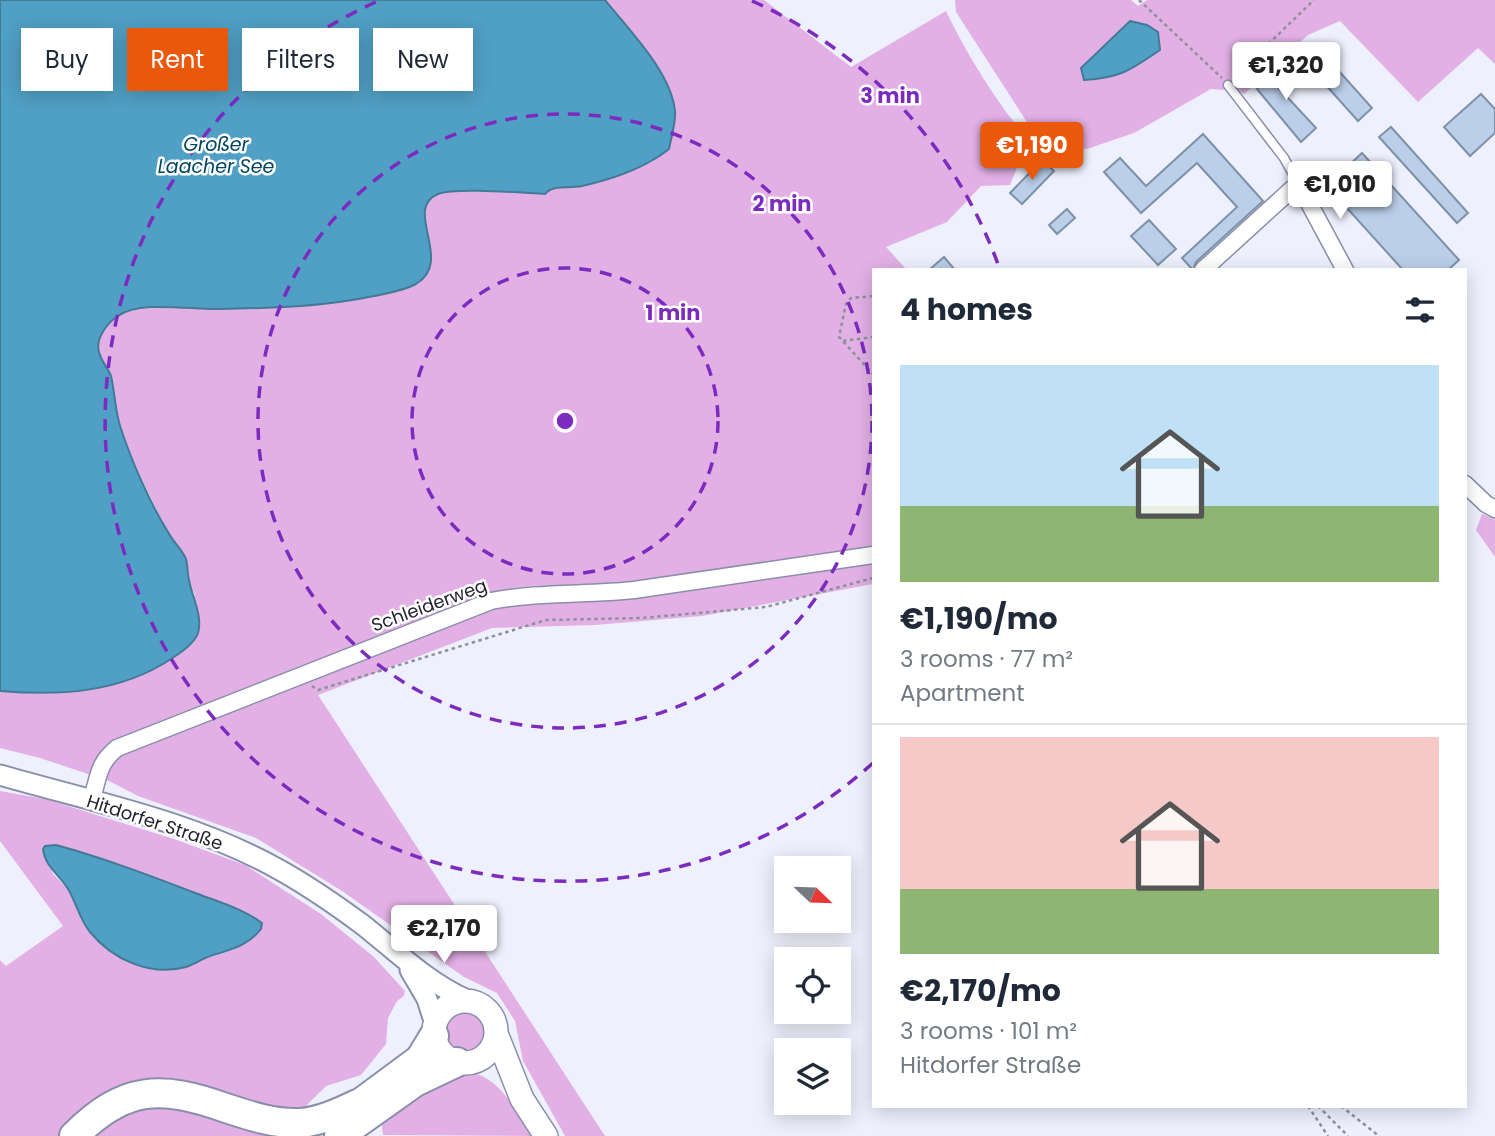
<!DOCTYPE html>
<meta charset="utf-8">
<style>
body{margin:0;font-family:Poppins,sans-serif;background:#f6f6f7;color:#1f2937;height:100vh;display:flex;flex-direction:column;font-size:26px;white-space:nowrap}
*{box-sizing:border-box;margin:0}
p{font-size:23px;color:#747a83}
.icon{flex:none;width:38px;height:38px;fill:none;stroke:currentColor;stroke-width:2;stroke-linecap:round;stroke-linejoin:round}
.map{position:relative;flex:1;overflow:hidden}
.panel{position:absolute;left:872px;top:268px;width:595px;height:840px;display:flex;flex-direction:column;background:#fff;border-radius:0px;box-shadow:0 4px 18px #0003}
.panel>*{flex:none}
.hud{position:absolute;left:21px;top:28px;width:665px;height:63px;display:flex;gap:14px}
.needle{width:46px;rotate:113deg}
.buttons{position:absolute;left:774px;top:856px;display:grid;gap:14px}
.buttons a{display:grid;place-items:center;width:77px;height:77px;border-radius:0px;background:#fff;box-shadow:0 4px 18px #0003;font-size:35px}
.price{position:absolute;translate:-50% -60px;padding:0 16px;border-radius:7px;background:#fff;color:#222;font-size:23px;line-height:46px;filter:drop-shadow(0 2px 4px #0008)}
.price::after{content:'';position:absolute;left:50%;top:42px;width:21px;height:16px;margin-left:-10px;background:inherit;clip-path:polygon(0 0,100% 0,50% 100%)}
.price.on{background:#ea580c;color:#fff}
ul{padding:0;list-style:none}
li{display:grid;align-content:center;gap:14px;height:371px;padding:0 28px}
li+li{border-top:2px solid #e0e1e3}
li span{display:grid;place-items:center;height:217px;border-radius:0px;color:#555}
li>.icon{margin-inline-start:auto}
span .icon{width:126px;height:126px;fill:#fffc;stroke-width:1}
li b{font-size:30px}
h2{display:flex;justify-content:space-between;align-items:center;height:84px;padding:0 28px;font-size:30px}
.tag{padding:0 24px;border-radius:0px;background:#fff;box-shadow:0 4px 18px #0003;font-size:24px;line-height:63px}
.tag.on{background:#ea580c;color:#fff}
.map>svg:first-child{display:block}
</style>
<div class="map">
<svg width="1495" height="1136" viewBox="0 0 1495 1136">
<rect width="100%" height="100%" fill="#eef1fd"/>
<path fill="#e2b0e5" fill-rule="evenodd" d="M605,0H764L851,67L946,11C968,57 996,101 1028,140L1010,185L981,186L947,222L886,247L906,269L873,270V584L702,616L595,625L492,628L318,695L605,1136H565L523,1061L515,1021L497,993L464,977L342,891L256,838L138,796L109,781L40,758L0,748V691L43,694L195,595L189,581L187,561L168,533L137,469L120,427L110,375L98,351L99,338L108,325L120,314L137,309L174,306L215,309L328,304L355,300L431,256C431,244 421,217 424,208C426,203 430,198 435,195C449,187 525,193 545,194C553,184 569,189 581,186C607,180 630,171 654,161L655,63Z
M955,0H1131L1138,6L1147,0H1495V64L1478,48L1418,102L1340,21L1308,35L1244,94L1239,91L1211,89L1134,133L1087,149H1070L1050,142L1032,130L956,12Z
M1482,514L1495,519V557L1476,530Z
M0,791L45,799L174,839L245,865L321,914L374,957L405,991L404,996L397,1001L388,1018L386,1044L361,1075L326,1086L300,1112L213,1095L78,1116L58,1136H0V960L6,966L63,926L0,841ZM56,845L182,888L247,914L262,923L250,939L233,950L204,959L195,964L177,969L140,966L90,932L67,888L53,874L43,849L45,846Z
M441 1032a23 23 0 1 1 46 0a23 23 0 1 1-46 0Z
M449,1073C460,1073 472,1071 482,1076C505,1087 519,1115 531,1136L383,1135L381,1118Z
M156,1099L300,1136H83Z"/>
<path fill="#509fc4" stroke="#427a97" stroke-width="2" d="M0,0H605C629,30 671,72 675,111C676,123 671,138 669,149C644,169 613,179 582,186C570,189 553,184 545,194C523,193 455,187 438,194C402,209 455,261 416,284C403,291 388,293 374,296C323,307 271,308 219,309C192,310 140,300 118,316C107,323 95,339 99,352C101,361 108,368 111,376C115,393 115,412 121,429C132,462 150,503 168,532C173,542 182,549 186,559C188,566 187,573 189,580C192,597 203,616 198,633C194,644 181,652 171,659C119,693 60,696 0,691Z
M1130,21L1147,25L1158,32L1160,50C1131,70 1120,78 1084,80L1081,68Z
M56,845C104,858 151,876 198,894C219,902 243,909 262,923L261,929C246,948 227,950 205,958C199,961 193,965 186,967C150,977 112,959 90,932C80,920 76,902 68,889C59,874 45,867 43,849L45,846Z"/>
<path fill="#bbcfe9" stroke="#7d91a9" stroke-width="2" d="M1290,58L1298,66L1277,86L1316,128L1301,142L1257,89Z
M1329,60L1372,108L1358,121L1315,73Z
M1481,94L1495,109V133L1470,156L1444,127Z
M1391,127L1468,213L1457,223L1379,137Z
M1203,134L1263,201L1196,262L1193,270L1182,258L1237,207L1197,163L1141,213L1104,172L1120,158L1146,186Z
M1362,153L1459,260L1448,270H1403L1327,186Z
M1042,160L1054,171L1022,204L1010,193Z
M1067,209L1075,218L1057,234L1049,225Z
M1149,220L1176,249L1158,265L1131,236Z
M944,257L955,270H929Z"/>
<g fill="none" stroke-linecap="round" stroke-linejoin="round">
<defs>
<path id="service" d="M1228,85L1284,158L1302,190"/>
<path id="minor" d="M1203,270L1292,189L1302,190L1345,270
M1465,484L1486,504L1495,509
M91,801C99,778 97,764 117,748L491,601C539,592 586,595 634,590L873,555"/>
<path id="tertiary" d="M0,775C94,802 192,821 278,869C307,885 336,905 363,925C397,952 427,982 467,1000
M410,970L427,999L435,1024"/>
<path id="secondary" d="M434 1032a31 31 0 1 1 62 0a31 31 0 1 1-62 0Z
M497,1036L522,1099L546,1136"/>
<path id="motorway" d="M351,1110L420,1059L434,1036
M74,1136C125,1085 161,1085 226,1108C250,1116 274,1124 300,1123C324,1121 344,1110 366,1100
M339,1136L415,1082L457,1062"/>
</defs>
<use href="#service" stroke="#898eaa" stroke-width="11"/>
<use href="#minor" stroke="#898eaa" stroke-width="19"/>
<use href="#tertiary" stroke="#898eaa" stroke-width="23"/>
<use href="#secondary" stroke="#898eaa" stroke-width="26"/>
<use href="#motorway" stroke="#898eaa" stroke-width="32"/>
<path stroke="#8e909c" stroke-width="2.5" stroke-dasharray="3.5 3.5" stroke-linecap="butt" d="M1139,0L1222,78
M1233,78L1314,0
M873,296L851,298L846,304L839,337L873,374
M843,341L873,337
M312,686L318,690L546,620L641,618L766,607L873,578
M480,993L497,1003L506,1023
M1308,1106L1328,1136
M1318,1106L1348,1136
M1341,1106L1379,1136"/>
<use href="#service" stroke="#fff" stroke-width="8"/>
<use href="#minor" stroke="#fff" stroke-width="16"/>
<use href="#tertiary" stroke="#fff" stroke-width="19"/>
<use href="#secondary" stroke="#fff" stroke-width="23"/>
<use href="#motorway" stroke="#fff" stroke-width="28"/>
</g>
<g fill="none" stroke="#7b2cbf" stroke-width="3.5" stroke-dasharray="12 9">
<circle cx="565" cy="421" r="153"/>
<circle cx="565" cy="421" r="307"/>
<path d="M873 763A460 460 0 1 1 378 1M752 1A460 460 0 0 1 999 267"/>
</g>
<g text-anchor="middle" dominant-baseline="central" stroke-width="5" stroke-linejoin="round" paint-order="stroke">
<g font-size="18" fill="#22232f" stroke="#fff">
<text transform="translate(429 605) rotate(-20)">Schleiderweg</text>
<text transform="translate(155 822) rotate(18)">Hitdorfer Straße</text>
</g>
<g font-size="19" font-style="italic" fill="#004660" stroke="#fff">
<text x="216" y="144">Großer<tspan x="216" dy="22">Laacher See</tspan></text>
</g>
</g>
<circle cx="565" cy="421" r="10" fill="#7b2cbf" stroke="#fff" stroke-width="3.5"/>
<g font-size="21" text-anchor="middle" font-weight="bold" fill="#7b2cbf" stroke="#fff" stroke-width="5" stroke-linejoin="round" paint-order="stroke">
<text x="890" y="103">3 min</text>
<text x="782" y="211">2 min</text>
<text x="673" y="320">1 min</text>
</g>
</svg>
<div class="buttons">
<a><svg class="needle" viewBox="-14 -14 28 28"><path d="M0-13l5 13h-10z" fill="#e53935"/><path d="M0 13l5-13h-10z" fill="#747a83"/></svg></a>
<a><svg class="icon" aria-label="locate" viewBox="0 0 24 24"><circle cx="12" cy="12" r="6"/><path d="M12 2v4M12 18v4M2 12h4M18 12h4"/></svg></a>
<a><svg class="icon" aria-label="layers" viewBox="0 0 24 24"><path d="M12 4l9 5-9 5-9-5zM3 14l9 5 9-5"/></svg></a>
</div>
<b class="price" style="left:1286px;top:102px">€1,320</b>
<b class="price on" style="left:1032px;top:182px">€1,190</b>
<b class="price" style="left:1340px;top:221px">€1,010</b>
<b class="price" style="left:444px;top:965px">€2,170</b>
<div class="hud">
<a class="tag">Buy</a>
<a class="tag on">Rent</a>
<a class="tag">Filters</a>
<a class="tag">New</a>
</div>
<section class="panel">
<h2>4 homes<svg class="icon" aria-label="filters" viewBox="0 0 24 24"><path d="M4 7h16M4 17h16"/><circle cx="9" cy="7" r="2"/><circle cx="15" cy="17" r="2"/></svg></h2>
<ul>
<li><span style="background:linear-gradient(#bfe0f5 65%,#8fb573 0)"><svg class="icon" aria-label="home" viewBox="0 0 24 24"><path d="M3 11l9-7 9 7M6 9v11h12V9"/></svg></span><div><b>€1,190/mo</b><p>3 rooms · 77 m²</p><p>Apartment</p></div></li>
<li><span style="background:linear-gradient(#f6c9c9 70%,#8fb573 0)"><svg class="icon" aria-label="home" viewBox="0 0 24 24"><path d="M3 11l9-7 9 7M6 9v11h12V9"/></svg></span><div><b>€2,170/mo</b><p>3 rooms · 101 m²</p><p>Hitdorfer Straße</p></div></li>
</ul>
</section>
</div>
